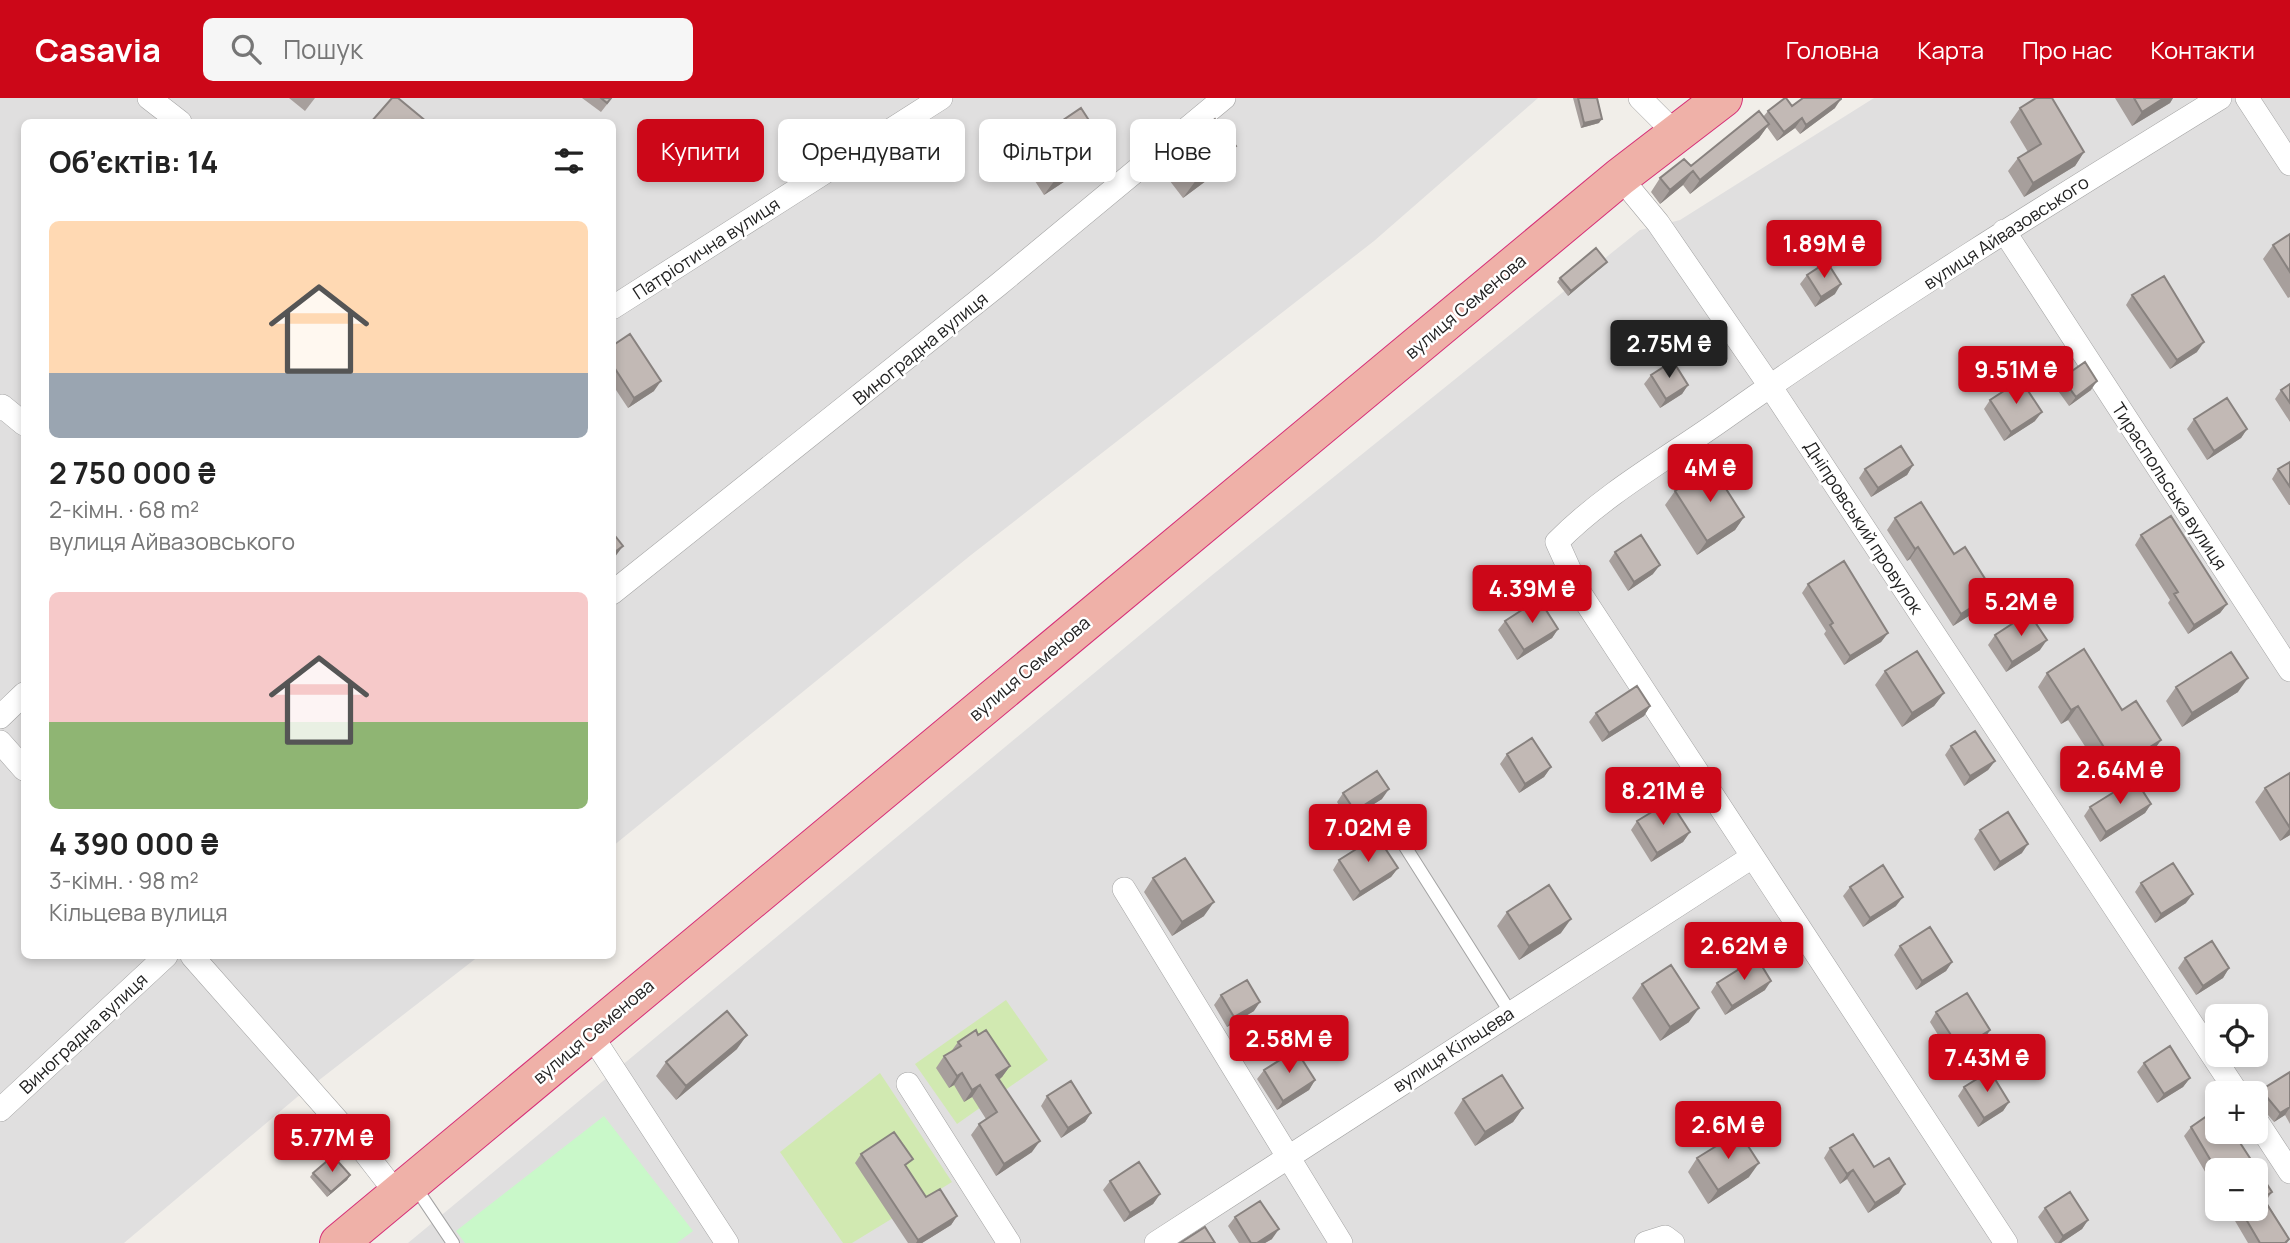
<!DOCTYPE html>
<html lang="uk">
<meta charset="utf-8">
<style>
body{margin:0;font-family:Manrope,sans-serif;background:#f6f6f6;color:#222;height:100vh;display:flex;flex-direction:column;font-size:26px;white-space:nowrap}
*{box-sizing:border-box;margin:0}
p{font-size:23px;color:#767676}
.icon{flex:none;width:38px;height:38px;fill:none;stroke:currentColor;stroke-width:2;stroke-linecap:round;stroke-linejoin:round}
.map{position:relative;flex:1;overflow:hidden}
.panel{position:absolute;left:21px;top:21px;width:595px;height:840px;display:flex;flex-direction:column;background:#fff;border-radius:10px;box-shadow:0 4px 10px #0003}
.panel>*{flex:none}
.hud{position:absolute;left:637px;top:21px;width:665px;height:63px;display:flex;gap:14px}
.fabs{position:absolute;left:2205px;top:906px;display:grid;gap:14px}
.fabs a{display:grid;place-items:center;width:63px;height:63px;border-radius:10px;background:#fff;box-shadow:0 4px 10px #0003;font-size:35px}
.price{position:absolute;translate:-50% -60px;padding:0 16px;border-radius:7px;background:#cc0718;color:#fff;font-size:23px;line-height:46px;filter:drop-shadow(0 2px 4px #0008)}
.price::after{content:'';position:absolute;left:50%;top:42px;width:21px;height:16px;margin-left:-10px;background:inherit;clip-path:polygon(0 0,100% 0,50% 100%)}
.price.current{background:#222;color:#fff}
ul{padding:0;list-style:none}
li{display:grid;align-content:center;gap:14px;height:371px;padding:0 28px}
li span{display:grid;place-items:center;height:217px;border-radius:10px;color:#555}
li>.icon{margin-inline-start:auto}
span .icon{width:126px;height:126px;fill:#fffc;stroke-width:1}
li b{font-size:30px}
h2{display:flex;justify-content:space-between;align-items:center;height:84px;padding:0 28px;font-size:30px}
.chip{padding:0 24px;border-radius:10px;background:#fff;box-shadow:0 4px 10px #0003;font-size:24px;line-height:63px}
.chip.current{background:#cc0718;color:#fff}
header{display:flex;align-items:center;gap:42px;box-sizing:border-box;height:98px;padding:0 35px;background:#cc0718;color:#fff}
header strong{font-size:33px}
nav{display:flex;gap:38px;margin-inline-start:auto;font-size:24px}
.search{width:490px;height:63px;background:#f6f6f6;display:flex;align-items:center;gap:18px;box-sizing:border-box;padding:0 24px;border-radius:10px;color:#767676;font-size:26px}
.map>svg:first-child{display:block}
</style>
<header>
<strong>Casavia</strong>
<div class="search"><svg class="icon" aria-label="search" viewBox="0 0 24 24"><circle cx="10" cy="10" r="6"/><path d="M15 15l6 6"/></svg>Пошук</div>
<nav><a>Головна</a><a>Карта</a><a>Про нас</a><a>Контакти</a></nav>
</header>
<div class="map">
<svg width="2290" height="1145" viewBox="0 0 2290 1145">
<rect width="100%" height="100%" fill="#f1eee9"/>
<path fill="#e0dfdf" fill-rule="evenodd" d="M0,0H1538L1374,143L971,457L613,748L612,24H24V858H479L296,1000L124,1145H0Z
M1874,0H2290V1145H408L1211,478L1640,132L1680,122ZM2217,919H2256V957H2217ZM2217,996H2256V1034H2217ZM2217,1073H2256V1111H2217Z"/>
<path fill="#d1e9b1" d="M1006,902L1048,962L957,1026L915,966Z
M880,975L952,1084L852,1145H843L780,1054Z"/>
<path fill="#c9f8c9" d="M604,1018L693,1133L677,1145H465L456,1133Z"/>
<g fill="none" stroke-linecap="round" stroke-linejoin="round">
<defs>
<path id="service" d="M1387,720L1510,914
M414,1087L453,1145"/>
<path id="minor" d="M149,0L180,24
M1640,0L1675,35
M2247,0L2290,66
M1620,79L1658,125L1770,288L2238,996
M2004,133L2290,572
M612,210L941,0
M0,311L2,308L24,326
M612,495L998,187L1224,0
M0,619L24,596
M0,644L24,671
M1124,791L1341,1145
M192,858L359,1047L397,1096
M590,935L727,1145
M908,986L1009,1145
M0,1012L166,858
M2256,1022L2290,1074
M1156,1145L1752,759
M1646,1145L1665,1139L1673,1145
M2006,1145L1580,495L1557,444C1605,395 1670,359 1726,319C1886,206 2053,103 2220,0"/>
<path id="trunk" d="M339,1145L1620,79L1723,0"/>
</defs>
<use href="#service" stroke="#a3a3a3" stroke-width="14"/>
<use href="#minor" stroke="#a3a3a3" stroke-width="24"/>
<use href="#trunk" stroke="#d62f77" stroke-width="40"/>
<use href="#service" stroke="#fff" stroke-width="12"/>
<use href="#minor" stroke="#fff" stroke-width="23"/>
<use href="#trunk" stroke="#efb1a8" stroke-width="38"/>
</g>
<path fill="#a79f9c" d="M289,0H315L305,13Z
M582,0H612L601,14Z
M1573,0H1597L1599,25L1581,30Z
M2115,0H2173L2170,5L2132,28Z
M1792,8L1835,10L1800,36L1795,30L1777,43L1767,29L1759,40L1690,96L1683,87L1660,106L1651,94L1660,80L1691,68L1763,19L1768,13Z
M2020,10L2084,54L2075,68L2024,99L2008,73L2018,60L2028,54L2010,24Z
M1041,37L1103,44L1085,70L1044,97L1022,63Z
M1181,48H1236L1218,74L1183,100L1163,74Z
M2290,136V199L2288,200L2263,161L2273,147Z
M1603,168L1568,198L1557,184L1560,180Z
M1807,177L1835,196L1815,209L1800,186Z
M2132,197L2197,254L2170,271L2126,207Z
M612,248L654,293L628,310L612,286Z
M1651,277L1688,287L1682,296L1660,310L1644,286Z
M2062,280L2091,292L2069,308L2056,290Z
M2290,286V324L2275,301L2281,292Z
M1990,302L2035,323L2004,343L1984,311Z
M2194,321L2247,331L2241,340L2207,362L2187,331Z
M2290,364V407H2289L2272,381L2278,371Z
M1913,367L1907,377L1871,399L1859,380L1865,371Z
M1675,393L1744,419L1735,432L1697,457L1665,407Z
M1895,420L1986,507L1953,528L1910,461L1907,463L1887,432Z
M2141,437L2227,506L2220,515L2188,536L2168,505L2170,502L2135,447Z
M1615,454L1653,476L1628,493L1609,463Z
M1808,486L1888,535L1881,544L1844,567L1824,536L1826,533L1802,495Z
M1505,523L1558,531L1552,540L1517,562L1498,532Z
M1995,537L2040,552L2006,574L1988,547Z
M1885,573L1944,595L1934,608L1902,629L1875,587Z
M2047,575L2122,612L2161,642L2151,656L2108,684L2068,622L2061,626L2038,589Z
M2176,589L2238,594L2182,629L2166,603Z
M1650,608L1644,618L1602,644L1589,624L1596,615Z
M1951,648L1995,663L1988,672L1964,688L1945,657Z
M1507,656L1551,669L1544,679L1519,695L1500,666Z
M2290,675V737L2280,743L2255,704L2265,690Z
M1343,695L1382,701L1348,722L1337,704Z
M2151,706L2145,715L2100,744L2084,718L2090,709Z
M1637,723L1690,734L1683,744L1651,764L1631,732Z
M1980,732L2022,755L1994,773L1974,741Z
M1339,762L1398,770L1391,779L1353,803L1333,772Z
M1153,780L1204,818L1172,838L1144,794Z
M2141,785L2186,805L2155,825L2135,794Z
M1850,789L1896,808L1863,829L1843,798Z
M1507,814L1561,835L1519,862L1497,828Z
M1900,848L1952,864L1946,873L1916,892L1894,857Z
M2185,860L2229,870L2223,880L2196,897L2178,870Z
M1717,885L1765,892L1725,917L1711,894Z
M1642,886L1689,924L1660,943L1632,900Z
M1221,897L1254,913L1227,929L1214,907Z
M1936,914L1984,942L1953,961L1930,924Z
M978,937L1010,968L1002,979L999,982L1032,1054L996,1078L971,1037L979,1026L986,1021L972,999L964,1004L954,987L949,990L936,970L944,958L950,955L958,944Z
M737,951L676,1002L656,978L666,964Z
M2144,965L2190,980L2183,989L2157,1005L2137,974Z
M1264,972L1315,982L1309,992L1277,1012L1257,981Z
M2290,974V1026L2285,1017L2274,1024L2256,1003V999L2261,992Z
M1964,989L2009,1004L2003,1013L1978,1029L1958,998Z
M1047,998L1091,1015L1085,1024L1061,1040L1041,1008Z
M1463,1001L1523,1010L1513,1024L1475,1048L1454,1015Z
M2191,1029L2272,1094L2266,1103L2289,1141L2287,1145H2248L2228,1111H2256L2217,1073V1094L2184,1038Z
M1830,1050L1874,1069L1899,1095L1868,1115L1847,1081L1840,1086L1824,1060Z
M861,1056L907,1070L926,1099L957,1118L951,1127L922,1145H908L855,1065Z
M1697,1060L1749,1079L1708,1106L1688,1074Z
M313,1075L350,1077L347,1082L327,1099L310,1079Z
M1110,1083L1160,1096L1153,1106L1124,1124L1103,1092Z
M2045,1110L2088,1122L2082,1131L2061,1145H2055L2038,1119Z
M1235,1119L1272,1141L1265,1145H1239L1228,1128Z"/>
<path fill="#88827f" d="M2164,0H2173L2170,5L2132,28L2142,14Z
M1841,1L1835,10L1800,36L1806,27Z
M1802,20L1795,30L1777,43L1784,34Z
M1602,21L1599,25L1581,30L1584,25Z
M1769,26L1759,40L1690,96L1700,82Z
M1103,44L1085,70L1044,97L1063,71Z
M1236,48L1218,74L1183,100L1202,74Z
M2084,54L2075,68L2024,99L2033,85Z
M1693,73L1683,87L1660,106L1670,92Z
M1607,164L1603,168L1568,198L1571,193Z
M1841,186L1835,196L1815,209L1821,199Z
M2204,244L2197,254L2170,271L2177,262Z
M661,283L654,293L628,310L634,300Z
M2097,283L2091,292L2069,308L2076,299Z
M1688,287L1682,296L1660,310L1666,301Z
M2042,314L2035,323L2004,343L2011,334Z
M2247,331L2241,340L2207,362L2214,353Z
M1913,367L1907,377L1871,399L1878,390Z
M1744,419L1735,432L1697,457L1707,443Z
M623,448L612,463V456Z
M1918,449L1910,461L1907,463L1915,451Z
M1660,467L1653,476L1628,493L1634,484Z
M1994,495L1986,507L1953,528L1961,516Z
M2227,506L2220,515L2188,536L2194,527Z
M1558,531L1552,540L1517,562L1524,552Z
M1888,535L1881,544L1844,567L1850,558Z
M2047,542L2040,552L2006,574L2012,564Z
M2248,580L2238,594L2182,629L2192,615Z
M1944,595L1934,608L1902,629L1912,615Z
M1650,608L1644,618L1602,644L1609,635Z
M2078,608L2068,622L2061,626L2071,612Z
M2161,642L2151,656L2108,684L2117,670Z
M1995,663L1988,672L1964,688L1970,678Z
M1551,669L1544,679L1519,695L1525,686Z
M1389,691L1382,701L1348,722L1355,713Z
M2151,706L2145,715L2100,744L2106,734Z
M2290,730V737L2280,743Z
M1690,734L1683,744L1651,764L1657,755Z
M2028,746L2022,755L1994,773L2000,764Z
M1398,770L1391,779L1353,803L1360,794Z
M2193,796L2186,805L2155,825L2161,816Z
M1903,799L1896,808L1863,829L1870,820Z
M1214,804L1204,818L1172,838L1182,824Z
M1571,821L1561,835L1519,862L1529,848Z
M1952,864L1946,873L1916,892L1922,883Z
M2229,870L2223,880L2196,897L2203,888Z
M1771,883L1765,892L1725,917L1732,908Z
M1260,904L1254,913L1227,929L1234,919Z
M1699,910L1689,924L1660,943L1670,929Z
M1990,932L1984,942L1953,961L1960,951Z
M747,937L737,951L676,1002L686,988Z
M1010,968L1002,979L988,989L996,977Z
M962,975L954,987L949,990L957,978Z
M2190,980L2183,989L2157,1005L2164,996Z
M1315,982L1309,992L1277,1012L1283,1003Z
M980,987L972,999L964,1004L972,992Z
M2009,1004L2003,1013L1978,1029L1984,1020Z
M2290,1009L2285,1017L2274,1024L2280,1015Z
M1523,1010L1513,1024L1475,1048L1485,1034Z
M1091,1015L1085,1024L1061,1040L1068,1030Z
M1040,1043L1032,1054L996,1078L1004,1066Z
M1759,1065L1749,1079L1708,1106L1718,1092Z
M1853,1072L1847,1081L1840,1086L1847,1076Z
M350,1077L347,1082L327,1099L331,1094Z
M1905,1086L1899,1095L1868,1115L1875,1105Z
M1160,1096L1153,1106L1124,1124L1130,1115Z
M957,1118L951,1127L922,1145H916L918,1142Z
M2088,1122L2082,1131L2061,1145H2058L2063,1138Z
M1279,1131L1272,1141L1265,1145H1257Z"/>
<path fill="#c2b9b5" stroke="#88827f" stroke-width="2" d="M392,0H398L427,24H371Z
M601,0H611L607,5Z
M1578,0H1597L1602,21L1584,25Z
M1785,0H1786L1792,8L1803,0H1841V1L1806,27L1802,20L1784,34L1768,13Z
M2036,0H2052L2084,54L2033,85L2018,60L2041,46L2020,10Z
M2134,0H2164L2142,14Z
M1081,10L1103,44L1063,71L1041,37Z
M1759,13L1769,26L1700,82L1693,73L1670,92L1660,80L1684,61L1691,68Z
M1215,21L1236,48L1202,74L1181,48Z
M2290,136V174L2273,147Z
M1596,150L1607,164L1571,193L1560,180Z
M1827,164L1841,186L1821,199L1807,177Z
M2164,178L2204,244L2177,262L2132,197Z
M630,236L661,283L634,300L612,266V248Z
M1673,263L1688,287L1666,301L1651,277Z
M2085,264L2097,283L2076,299L2062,280Z
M2021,282L2042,314L2011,334L1990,302Z
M2290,286V305L2281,292Z
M2227,300L2247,331L2214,353L2194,321Z
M1901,348L1913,367L1878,390L1865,371Z
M2290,364V389L2278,371Z
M1712,369L1744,419L1707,443L1675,393Z
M1921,404L1954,456L1965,449L1994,495L1961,516L1918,449L1915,451L1895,420Z
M2171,418L2227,506L2194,527L2174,496L2178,494L2141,437Z
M612,434L623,448L612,456Z
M1641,437L1660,467L1634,484L1615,454Z
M1844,463L1888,535L1850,558L1830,527L1833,525L1808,486Z
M1539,501L1558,531L1524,552L1505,523Z
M2029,515L2047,542L2012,564L1995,537Z
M2084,551L2122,612L2136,603L2161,642L2117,670L2078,608L2071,612L2047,575Z
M1917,553L1944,595L1912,615L1885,573Z
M2231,554L2248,580L2192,615L2176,589Z
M1637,588L1650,608L1609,635L1596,615Z
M1975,633L1995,663L1970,678L1951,648Z
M1532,640L1551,669L1525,686L1507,656Z
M1377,673L1389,691L1355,713L1343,695Z
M2290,675V730L2265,690Z
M2135,681L2151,706L2106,734L2090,709Z
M1670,703L1690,734L1657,755L1637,723Z
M2008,714L2028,746L2000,764L1980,732Z
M1377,738L1398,770L1360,794L1339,762Z
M1185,760L1214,804L1182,824L1153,780Z
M2173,765L2193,796L2161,816L2141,785Z
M1883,767L1903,799L1870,820L1850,789Z
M1549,787L1571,821L1529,848L1507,814Z
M1930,829L1952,864L1922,883L1900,848Z
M2212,843L2229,870L2203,888L2185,860Z
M1757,860L1771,883L1732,908L1717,885Z
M1671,867L1699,910L1670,929L1642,886Z
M1247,882L1260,904L1234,919L1221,897Z
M1967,895L1990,932L1960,951L1936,914Z
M727,913L747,937L686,988L666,964Z
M976,932L978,937L986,932L1010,968L996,977L1040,1043L1004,1066L979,1026L997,1014L980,987L972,992L962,975L957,978L944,958L961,948L958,944Z
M2170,948L2190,980L2164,996L2144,965Z
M1296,952L1315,982L1283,1003L1264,972Z
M1990,973L2009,1004L1984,1020L1964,989Z
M2290,974V1009L2280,1015L2261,992Z
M1502,977L1523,1010L1485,1034L1463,1001Z
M1071,983L1091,1015L1068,1030L1047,998Z
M2217,1011V1034H2233L2272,1094L2263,1100L2289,1141L2285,1145H2260L2240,1111H2256V1073H2217L2191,1029Z
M894,1034L913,1061L905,1067L926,1099L940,1091L957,1118L918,1142L861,1056Z
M1739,1034L1759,1065L1718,1092L1697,1060Z
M1853,1036L1874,1069L1889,1060L1905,1086L1875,1105L1853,1072L1847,1076L1830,1050Z
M333,1058L350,1077L331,1094L313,1075Z
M1139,1064L1160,1096L1130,1115L1110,1083Z
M2070,1094L2088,1122L2063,1138L2045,1110Z
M1260,1103L1279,1131L1257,1145H1251L1235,1119Z
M1205,1129L1215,1145H1180Z"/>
<g text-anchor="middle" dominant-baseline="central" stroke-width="5" stroke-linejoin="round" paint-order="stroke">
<g font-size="18" fill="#222" stroke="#fff">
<text transform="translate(2006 134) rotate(-33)">вулиця Айвазовського</text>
<text transform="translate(706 150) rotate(-33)">Патріотична вулиця</text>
<text transform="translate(1465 208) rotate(-40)">вулиця Семенова</text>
<text transform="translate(920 250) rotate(-39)">Виноградна вулиця</text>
<text transform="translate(2170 388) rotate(57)">Тираспольська вулиця</text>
<text transform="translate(1864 429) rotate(57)">Дніпровський провулок</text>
<text transform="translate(1029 570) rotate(-40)">вулиця Семенова</text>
<text transform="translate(593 933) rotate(-40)">вулиця Семенова</text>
<text transform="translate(83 935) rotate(-43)">Виноградна вулиця</text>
<text transform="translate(1453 951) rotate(-33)">вулиця Кільцева</text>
</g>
</g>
</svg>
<div class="fabs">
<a><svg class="icon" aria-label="locate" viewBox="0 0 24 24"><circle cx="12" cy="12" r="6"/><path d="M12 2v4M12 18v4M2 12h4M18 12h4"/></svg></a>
<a>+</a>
<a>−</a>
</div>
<b class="price" style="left:1824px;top:182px">1.89M ₴</b>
<b class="price current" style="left:1669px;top:282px">2.75M ₴</b>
<b class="price" style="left:2016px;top:308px">9.51M ₴</b>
<b class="price" style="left:1710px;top:406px">4M ₴</b>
<b class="price" style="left:1532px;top:527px">4.39M ₴</b>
<b class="price" style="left:2021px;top:540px">5.2M ₴</b>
<b class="price" style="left:2120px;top:708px">2.64M ₴</b>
<b class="price" style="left:1663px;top:729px">8.21M ₴</b>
<b class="price" style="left:1368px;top:766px">7.02M ₴</b>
<b class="price" style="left:1744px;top:884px">2.62M ₴</b>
<b class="price" style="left:1289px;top:977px">2.58M ₴</b>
<b class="price" style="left:1987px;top:996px">7.43M ₴</b>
<b class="price" style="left:1728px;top:1063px">2.6M ₴</b>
<b class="price" style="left:332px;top:1076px">5.77M ₴</b>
<div class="hud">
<a class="chip current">Купити</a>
<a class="chip">Орендувати</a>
<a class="chip">Фільтри</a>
<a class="chip">Нове</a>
</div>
<section class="panel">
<h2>Об’єктів: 14<svg class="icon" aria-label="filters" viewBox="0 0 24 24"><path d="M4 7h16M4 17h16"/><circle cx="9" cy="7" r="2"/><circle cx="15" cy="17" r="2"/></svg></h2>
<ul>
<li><span style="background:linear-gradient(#ffd9b3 70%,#9aa5b1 0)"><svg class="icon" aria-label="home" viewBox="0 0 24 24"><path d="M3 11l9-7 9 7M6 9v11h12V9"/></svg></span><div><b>2 750 000 ₴</b><p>2-кімн. · 68 m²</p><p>вулиця Айвазовського</p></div></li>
<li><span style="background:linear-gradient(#f6c9c9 60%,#8fb573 0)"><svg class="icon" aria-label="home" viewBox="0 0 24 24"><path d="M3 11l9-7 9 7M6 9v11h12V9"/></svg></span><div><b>4 390 000 ₴</b><p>3-кімн. · 98 m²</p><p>Кільцева вулиця</p></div></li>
</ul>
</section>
</div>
